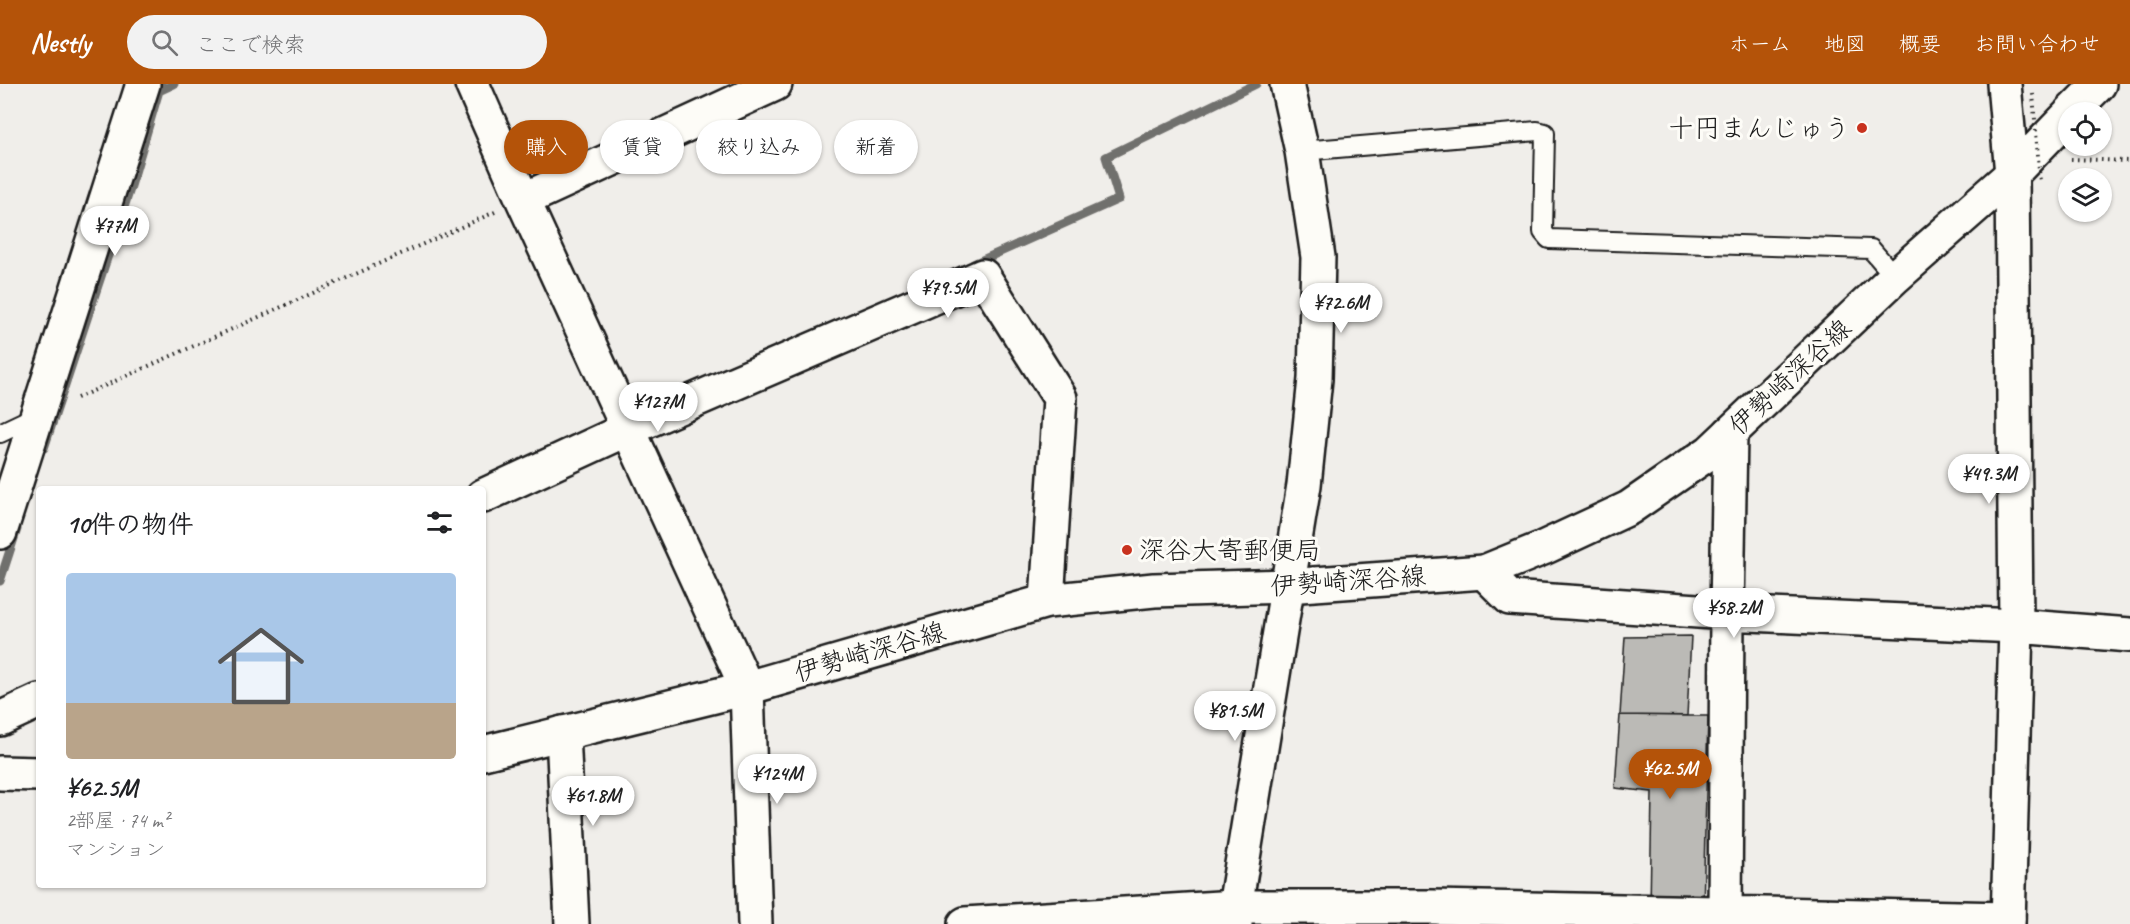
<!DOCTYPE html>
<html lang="ja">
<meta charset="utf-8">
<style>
body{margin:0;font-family:Caveat,"Klee One",sans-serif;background:#f2f2f2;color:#202124;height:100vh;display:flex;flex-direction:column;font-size:22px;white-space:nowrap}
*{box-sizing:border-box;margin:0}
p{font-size:20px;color:#757577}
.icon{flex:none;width:33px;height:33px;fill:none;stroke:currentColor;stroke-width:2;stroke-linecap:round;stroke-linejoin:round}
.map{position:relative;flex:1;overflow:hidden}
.side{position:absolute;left:36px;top:402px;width:450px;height:402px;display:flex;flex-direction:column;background:#fff;border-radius:6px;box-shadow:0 2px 4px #0004}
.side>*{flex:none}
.banner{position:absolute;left:504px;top:36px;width:570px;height:54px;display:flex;gap:12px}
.buttons{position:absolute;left:2058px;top:18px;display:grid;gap:12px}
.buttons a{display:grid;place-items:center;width:54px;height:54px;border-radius:50%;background:#fff;box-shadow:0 2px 4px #0004;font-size:30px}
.price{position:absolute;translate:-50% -51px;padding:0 14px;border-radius:21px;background:#fff;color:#222;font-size:20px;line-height:39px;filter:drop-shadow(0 2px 3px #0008)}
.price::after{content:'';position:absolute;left:50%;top:36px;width:18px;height:14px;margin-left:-9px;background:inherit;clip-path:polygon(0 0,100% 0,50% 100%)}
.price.on{background:#b45309;color:#fff}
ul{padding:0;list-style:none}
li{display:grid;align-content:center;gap:12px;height:318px;padding:0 30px}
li+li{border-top:2px solid #e0e0e0}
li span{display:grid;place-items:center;height:186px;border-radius:6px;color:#555}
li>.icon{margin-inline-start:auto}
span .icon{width:108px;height:108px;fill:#fffc;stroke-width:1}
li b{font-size:26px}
h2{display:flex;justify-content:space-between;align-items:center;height:72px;padding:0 30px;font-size:26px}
.chip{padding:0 21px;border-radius:27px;background:#fff;box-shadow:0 2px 4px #0004;font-size:21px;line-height:54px}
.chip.on{background:#b45309;color:#fff}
header{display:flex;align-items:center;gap:36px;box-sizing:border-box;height:84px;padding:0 30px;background:#b45309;color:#fff}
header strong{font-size:28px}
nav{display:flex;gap:33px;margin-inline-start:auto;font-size:21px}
.search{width:420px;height:54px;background:#f2f2f2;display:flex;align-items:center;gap:15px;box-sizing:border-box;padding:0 21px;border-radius:33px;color:#757577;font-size:22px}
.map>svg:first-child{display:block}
</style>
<header>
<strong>Nestly</strong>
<div class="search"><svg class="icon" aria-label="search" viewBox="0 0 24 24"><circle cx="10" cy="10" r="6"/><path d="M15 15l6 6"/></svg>ここで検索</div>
<nav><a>ホーム</a><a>地図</a><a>概要</a><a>お問い合わせ</a></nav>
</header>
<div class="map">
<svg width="2130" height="840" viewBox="0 0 2130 840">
<rect width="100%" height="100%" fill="#f0eeea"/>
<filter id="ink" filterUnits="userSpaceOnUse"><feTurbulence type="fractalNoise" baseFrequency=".0167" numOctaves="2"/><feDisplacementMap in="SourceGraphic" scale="12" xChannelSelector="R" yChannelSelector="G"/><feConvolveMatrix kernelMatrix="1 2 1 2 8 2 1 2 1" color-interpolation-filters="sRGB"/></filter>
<g filter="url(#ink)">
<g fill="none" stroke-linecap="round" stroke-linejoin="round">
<path stroke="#706f6d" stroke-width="9" d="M159,7L174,0
M973,180L1119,115L1106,73L1256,0
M44,364L131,102L161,0
M0,497L17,445"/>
</g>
<path fill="#bbbab6" stroke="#1c1c1c" stroke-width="1.5" d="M1691,552L1687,632L1620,631L1625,553Z
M1620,631L1708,632L1703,824H1650L1652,708L1615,704Z"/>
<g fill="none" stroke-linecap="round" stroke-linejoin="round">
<defs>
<path id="service" d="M1302,67L1537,47L1545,49L1543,148L1549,155L1871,165L1895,193
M0,349L38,331"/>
<path id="minor" d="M472,0L523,116L747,604L755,840
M523,116L775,0
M483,412L628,345L983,192L1060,314L1047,517
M0,448L143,0
M1484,488L1510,514L1727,529L2016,542L2130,551
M0,635L39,617
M563,649L572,840
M1725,831L1727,529L1730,349
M965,840L1235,823H1432L2008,835
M1235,840V823L1304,401L1315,295L1318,173L1302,67L1287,0"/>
<path id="tertiary" d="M2004,0L2012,90L2016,542L2008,840"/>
<path id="primary" d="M2071,28L2099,0
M483,669L747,604L1047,517L1154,506L1286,502L1484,488L1543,464L1629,424L1710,368L1895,193L2012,90L2068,32
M0,689L39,690"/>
</defs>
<use href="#service" stroke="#1c1c1c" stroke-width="22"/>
<use href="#minor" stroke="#1c1c1c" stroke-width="38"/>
<use href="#tertiary" stroke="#1c1c1c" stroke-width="38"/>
<use href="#primary" stroke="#1c1c1c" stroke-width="38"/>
<path stroke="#1c1c1c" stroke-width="4" stroke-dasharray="1.5 4.5" stroke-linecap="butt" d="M2071,75L2130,77
M77,314L495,128"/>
<use href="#service" stroke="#fdfcf7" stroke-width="18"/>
<use href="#minor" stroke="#fdfcf7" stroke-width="33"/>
<use href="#tertiary" stroke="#fdfcf7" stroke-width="33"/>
<use href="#primary" stroke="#fdfcf7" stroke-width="33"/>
<path stroke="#1c1c1c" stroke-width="4" stroke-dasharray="1.5 4.5" stroke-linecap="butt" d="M2033,10L2040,98"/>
</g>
</g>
<g fill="#c8321e" stroke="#fdfcf7" stroke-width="2">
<circle cx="1862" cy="44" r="6"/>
<circle cx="1127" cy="466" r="6"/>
</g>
<g text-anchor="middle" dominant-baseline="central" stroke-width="6" stroke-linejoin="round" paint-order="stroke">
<g font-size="26" fill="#1c1c1c" stroke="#fdfcf7" text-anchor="end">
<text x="1850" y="44">十円まんじゅう</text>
<text x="1139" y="466" text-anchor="start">深谷大寄郵便局</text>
</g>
<g font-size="26" fill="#1c1c1c" stroke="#fdfcf7">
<text transform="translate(1790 293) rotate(-43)">伊勢崎深谷線</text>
<text transform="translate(1348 497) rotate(-4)">伊勢崎深谷線</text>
<text transform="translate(870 568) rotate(-16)">伊勢崎深谷線</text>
</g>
</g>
</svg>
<div class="buttons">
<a><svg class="icon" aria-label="locate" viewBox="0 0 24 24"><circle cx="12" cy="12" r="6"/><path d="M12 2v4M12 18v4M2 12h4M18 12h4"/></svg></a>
<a><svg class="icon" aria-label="layers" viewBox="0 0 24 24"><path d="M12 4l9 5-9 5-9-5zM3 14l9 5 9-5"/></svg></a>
</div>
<b class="price" style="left:115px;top:173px">¥77M</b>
<b class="price" style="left:948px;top:235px">¥79.5M</b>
<b class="price" style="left:1341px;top:250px">¥72.6M</b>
<b class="price" style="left:658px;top:349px">¥127M</b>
<b class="price" style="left:1989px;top:421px">¥49.3M</b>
<b class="price" style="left:1734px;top:555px">¥58.2M</b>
<b class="price" style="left:1235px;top:658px">¥81.5M</b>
<b class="price on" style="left:1670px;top:716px">¥62.5M</b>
<b class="price" style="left:777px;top:721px">¥124M</b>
<b class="price" style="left:593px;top:743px">¥61.8M</b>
<div class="banner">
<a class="chip on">購入</a>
<a class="chip">賃貸</a>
<a class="chip">絞り込み</a>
<a class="chip">新着</a>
</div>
<section class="side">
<h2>10件の物件<svg class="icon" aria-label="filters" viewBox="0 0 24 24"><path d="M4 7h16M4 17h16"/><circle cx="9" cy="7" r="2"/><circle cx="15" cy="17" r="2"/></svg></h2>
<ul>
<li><span style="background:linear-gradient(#a9c7e8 70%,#b9a48a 0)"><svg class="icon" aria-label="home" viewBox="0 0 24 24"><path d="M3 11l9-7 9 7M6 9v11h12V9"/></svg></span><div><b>¥62.5M</b><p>2部屋 · 74 m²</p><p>マンション</p></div></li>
</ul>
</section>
</div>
